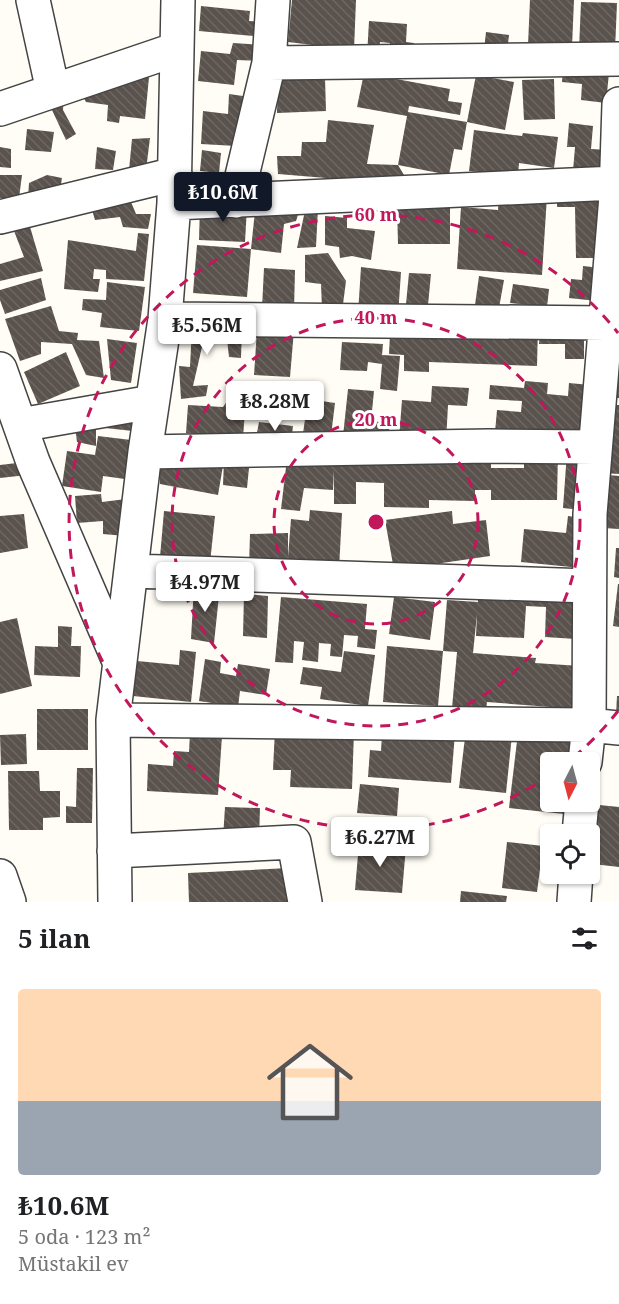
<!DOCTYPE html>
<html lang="tr">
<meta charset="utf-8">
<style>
body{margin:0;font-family:"Noto Serif",serif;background:#f6f6f6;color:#202124;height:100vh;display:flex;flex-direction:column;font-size:22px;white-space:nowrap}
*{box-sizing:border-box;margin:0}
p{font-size:20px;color:#757577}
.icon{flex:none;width:33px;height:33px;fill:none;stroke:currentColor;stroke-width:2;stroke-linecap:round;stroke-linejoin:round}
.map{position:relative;height:902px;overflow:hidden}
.panel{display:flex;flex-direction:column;background:#fff;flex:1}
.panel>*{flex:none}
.needle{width:39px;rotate:186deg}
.tools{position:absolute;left:540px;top:752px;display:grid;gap:12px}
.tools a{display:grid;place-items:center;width:60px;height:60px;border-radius:6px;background:#fff;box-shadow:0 2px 4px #0004;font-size:30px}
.price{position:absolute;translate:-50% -51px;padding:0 14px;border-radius:6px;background:#fff;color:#222;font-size:20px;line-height:39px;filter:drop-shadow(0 2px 3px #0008)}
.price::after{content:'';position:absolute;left:50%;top:36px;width:18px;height:14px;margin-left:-9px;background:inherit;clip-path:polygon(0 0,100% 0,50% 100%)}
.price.current{background:#111827;color:#fff}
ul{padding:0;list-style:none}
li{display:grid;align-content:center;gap:12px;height:318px;padding:0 18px}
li+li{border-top:2px solid #e0e0e0}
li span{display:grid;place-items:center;height:186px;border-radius:6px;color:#555}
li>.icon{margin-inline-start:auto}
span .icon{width:108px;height:108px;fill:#fffc;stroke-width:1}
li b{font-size:26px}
h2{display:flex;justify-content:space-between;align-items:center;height:72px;padding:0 18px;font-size:26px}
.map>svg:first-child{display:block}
</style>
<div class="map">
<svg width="619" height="902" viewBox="0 0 619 902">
<defs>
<pattern id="building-back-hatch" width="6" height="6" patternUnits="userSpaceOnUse" patternTransform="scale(1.5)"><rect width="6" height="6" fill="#5a524d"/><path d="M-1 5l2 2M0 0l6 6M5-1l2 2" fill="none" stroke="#6d6662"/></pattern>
</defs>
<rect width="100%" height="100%" fill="#fffdf5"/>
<path fill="url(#building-back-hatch)" d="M292,0H356L354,50L288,42Z
M530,0H574L572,47L528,45Z
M581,2L617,3L615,50L579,49Z
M201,6L250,11L249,21L264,22L265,37L199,31Z
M369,21L407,24L406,42L414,43L411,57L389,51L390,43L380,42L378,57L367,56Z
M486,32L509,35L507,53L484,50Z
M233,43L262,45L259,61L237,60L234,85L198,81L201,51L230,54Z
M563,69L609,73L606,103L581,100L582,84L562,82Z
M127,73L149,77L145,119L120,116L119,123L107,121L108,105L86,102L78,87L85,85L90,96L96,95L97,80Z
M364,73L450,89L448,101L462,103L460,115L409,106L408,112L467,122L462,150L454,149L449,175L398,165L407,116L357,107Z
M278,75L325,78L326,111L277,113Z
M476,75L514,82L505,130L467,122Z
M554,79L555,119L524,120L522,80Z
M64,94L63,110L76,134L66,140L52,110L43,111Z
M229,94L250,97L236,146L201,144L203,111L228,114Z
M328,120L374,125L367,164L398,165L410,185L278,174L277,156H301L302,142H326Z
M569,123L593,126L591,149L609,150L607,174L573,171L575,147H567Z
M27,129L54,132L51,152L25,150Z
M474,130L522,136L523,133L558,137L554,168L519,163L518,176L469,171Z
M150,138L146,170H129L132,139Z
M0,147L11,149V168L0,167Z
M97,147L116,151L113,170L95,169Z
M202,150L221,153L219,173L200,171Z
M0,175H22L19,198H0Z
M47,175L62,178L59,196L28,198L29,183Z
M499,193L547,196L542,275L457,269L461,207L498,210Z
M129,197L136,214H151L148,229L123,227L120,217L95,220L90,203Z
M557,198H601L602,258H576L575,207H557Z
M450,203V244H398L397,204Z
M200,205L247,207L245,242L199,240Z
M306,206L318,208L316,247L297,248Z
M300,209L296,221L284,224L281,253L251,249L255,211Z
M325,216L347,218V228L375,231L371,260L352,256L340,258L339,247L325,245Z
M28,220L43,271L0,281V264L24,257L11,223Z
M138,233L149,234L144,281L106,279V270L94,269L93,279H100L98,292L64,289L68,240L136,251Z
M197,245L251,249L247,297L193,293Z
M328,253L346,281L342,312L322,309L321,284L305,282V255Z
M583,266L601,268L597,301L569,298L571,279L582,280Z
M361,267L401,272L398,316L358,314Z
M264,268L295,270L294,310L262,308Z
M409,273L431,274L428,305L406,304Z
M479,276L504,280L499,308L475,305Z
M41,278L46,300L5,314L0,300V290Z
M107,282L145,287L139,331L100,327L102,313L82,310L83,299L106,300Z
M513,284L549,289L547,307L510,303Z
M51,306L59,331L78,333L77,340L99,341L104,378L86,375L72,344L41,342V354L20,361L5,319Z
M538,325L537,366L429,362V372L404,371V355L389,354L390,334Z
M540,326L584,327V359H565V344H539Z
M192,327H242L241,358L229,357L227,339L210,337L202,347L193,386L208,385L206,396L181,399L179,366L190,367Z
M257,330H294L290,377L254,375Z
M107,339L137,343L131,383L111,380Z
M342,342L383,344L382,355L400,356L397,391L380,389L382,364L368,362L367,371L340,370Z
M66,352L80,386L38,404L24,372Z
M614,367H619V398H612Z
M234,381L247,382L243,438L186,433L188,405L223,407L233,393Z
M266,381L303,385L301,407L272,404L271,413L253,411L255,395L264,396Z
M525,381L548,383L547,394L568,396L569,383L590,385L586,439L495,432L497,410L521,412L522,401L489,399L490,385L524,388Z
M432,386L469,388L467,406L448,405L446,442L399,439L402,400L431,402Z
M348,389L374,391L371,421L390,423L388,440L343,436Z
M308,399L335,403L330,444L302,440Z
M613,405H619V474L603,473Z
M133,418V431L96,427V446L77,442L75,426Z
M259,422L293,426L291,443L256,438Z
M98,436L131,440L125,479L103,476L101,492L62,486L67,451L95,455Z
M524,451H558L557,500H491V490H475V501L429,500V508L384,507V483L356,482V504H334V470L333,490L304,488L300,511L281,509L287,459L491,460V468H524Z
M567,452H584L581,510L563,508Z
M250,458L247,488L223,485L224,460L218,495L160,484L159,460Z
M25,462L27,475L0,478V465Z
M597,474L619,476V529L603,528Z
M101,494L102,502L126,499L125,536L103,534V521L77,523L75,496Z
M310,510L342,513L339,569L249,566L250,534L288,533V557L291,519L309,521Z
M164,511L215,516L210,563L160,557Z
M452,511L453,524L486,520L490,556L394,570L385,520Z
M24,514L28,548L0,553V516Z
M568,516L586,518L581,568L521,562L524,529L566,533Z
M616,548H619V578L614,577Z
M618,584H619V627L613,626Z
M194,586H220L214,643L191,639Z
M478,591L577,596L576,639L545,637L546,607L526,606L524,638L476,636L477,614L473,653L536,658L535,663L580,666L577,709L487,702L486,710L452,708L457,652L443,651L447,600L478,602Z
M244,594L268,596L267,638L243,636Z
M281,597L367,604L365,629L377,630L375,649L357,647L358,636L344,635L342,657L330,656L331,644L319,643L318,662L302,660L304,642L294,641L293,663L275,662Z
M394,597L435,602L430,640L389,634Z
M17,618L32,686L0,694V622Z
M58,626L72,627L71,646H81L80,677L34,675L35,646L58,647Z
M387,646L443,651L438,706L383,702Z
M180,650L196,652L191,702L133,696L137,661L179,665Z
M344,651L375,655L368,706L320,699L322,687L300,684L303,667L341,672Z
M205,659L221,662L220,673L236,676L238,664L270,669L266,695L240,691L238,707L199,701Z
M617,696H619V715H616Z
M37,709H88V750H37Z
M275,729L354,731L352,789L290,787L291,770H273Z
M466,729L512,735L506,793L459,788Z
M190,733L222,736L218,795L147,791L148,764L173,766L174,751L189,752Z
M455,733L451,783L368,777L370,750L381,751L382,734Z
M518,733L573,740L571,762H550V801H566L564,814L509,808Z
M26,734L27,764L1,765L0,735Z
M77,768H93L92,823H66V806L76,807Z
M8,771H39L40,791H60V817L43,818V830H9Z
M360,784L399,788L397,816L357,813Z
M599,805L619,807V867L593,864Z
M225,807L260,808L259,839L223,838Z
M507,842L543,846L537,892L502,888Z
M359,843L406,846L402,893L355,890Z
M289,868L291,902H189L188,873Z
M461,891L507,896L506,902H460Z"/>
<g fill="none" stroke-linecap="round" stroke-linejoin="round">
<defs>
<path id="minor" d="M33,0L53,91
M269,63L619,59
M0,109L177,49
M236,201L269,63L273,0
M174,203L616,183
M0,217L175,174
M165,319L606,323
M0,369L33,462L119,661
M20,425L152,402
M145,452L489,446L595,447
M131,571L589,586
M113,720L589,725L619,728
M585,762L589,725L590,514L616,196L619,104
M579,834L582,801
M114,851L294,842L305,902
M0,876L9,902
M115,902L113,720L145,452L165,319L174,203L178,0
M574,902L576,873"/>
</defs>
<use href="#minor" stroke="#444" stroke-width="36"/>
<use href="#minor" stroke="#fff" stroke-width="33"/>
</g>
<g fill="none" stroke="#c2185b" stroke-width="3" stroke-dasharray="10 8">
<circle cx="376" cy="522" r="102"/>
<circle cx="376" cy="522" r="204"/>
<path d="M618 711A307 307 0 0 1 569 761M550 775A307 307 0 1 1 618 333"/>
</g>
<circle cx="376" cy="522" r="9" fill="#c2185b" stroke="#fff" stroke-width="3"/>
<g font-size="18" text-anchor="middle" font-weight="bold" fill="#c2185b" stroke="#fff" stroke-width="6" stroke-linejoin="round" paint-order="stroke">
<text x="376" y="221">60 m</text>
<text x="376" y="324">40 m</text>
<text x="376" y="426">20 m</text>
</g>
</svg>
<div class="tools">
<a><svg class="needle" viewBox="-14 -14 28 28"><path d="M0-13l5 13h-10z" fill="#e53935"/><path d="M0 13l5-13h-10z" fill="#757577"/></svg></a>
<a><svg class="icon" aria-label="locate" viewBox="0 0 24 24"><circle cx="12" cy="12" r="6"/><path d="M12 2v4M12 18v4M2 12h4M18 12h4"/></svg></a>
</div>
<b class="price current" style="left:223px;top:223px">₺10.6M</b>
<b class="price" style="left:207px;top:356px">₺5.56M</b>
<b class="price" style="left:275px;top:432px">₺8.28M</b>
<b class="price" style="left:205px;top:613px">₺4.97M</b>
<b class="price" style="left:380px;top:868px">₺6.27M</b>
</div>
<section class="panel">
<h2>5 ilan<svg class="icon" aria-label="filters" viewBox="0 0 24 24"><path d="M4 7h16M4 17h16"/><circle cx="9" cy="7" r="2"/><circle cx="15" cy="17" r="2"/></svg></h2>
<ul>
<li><span style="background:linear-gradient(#ffd9b3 60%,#9aa5b1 0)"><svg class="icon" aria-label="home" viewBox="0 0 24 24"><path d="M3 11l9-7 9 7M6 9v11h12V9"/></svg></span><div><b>₺10.6M</b><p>5 oda · 123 m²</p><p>Müstakil ev</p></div></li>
</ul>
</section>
